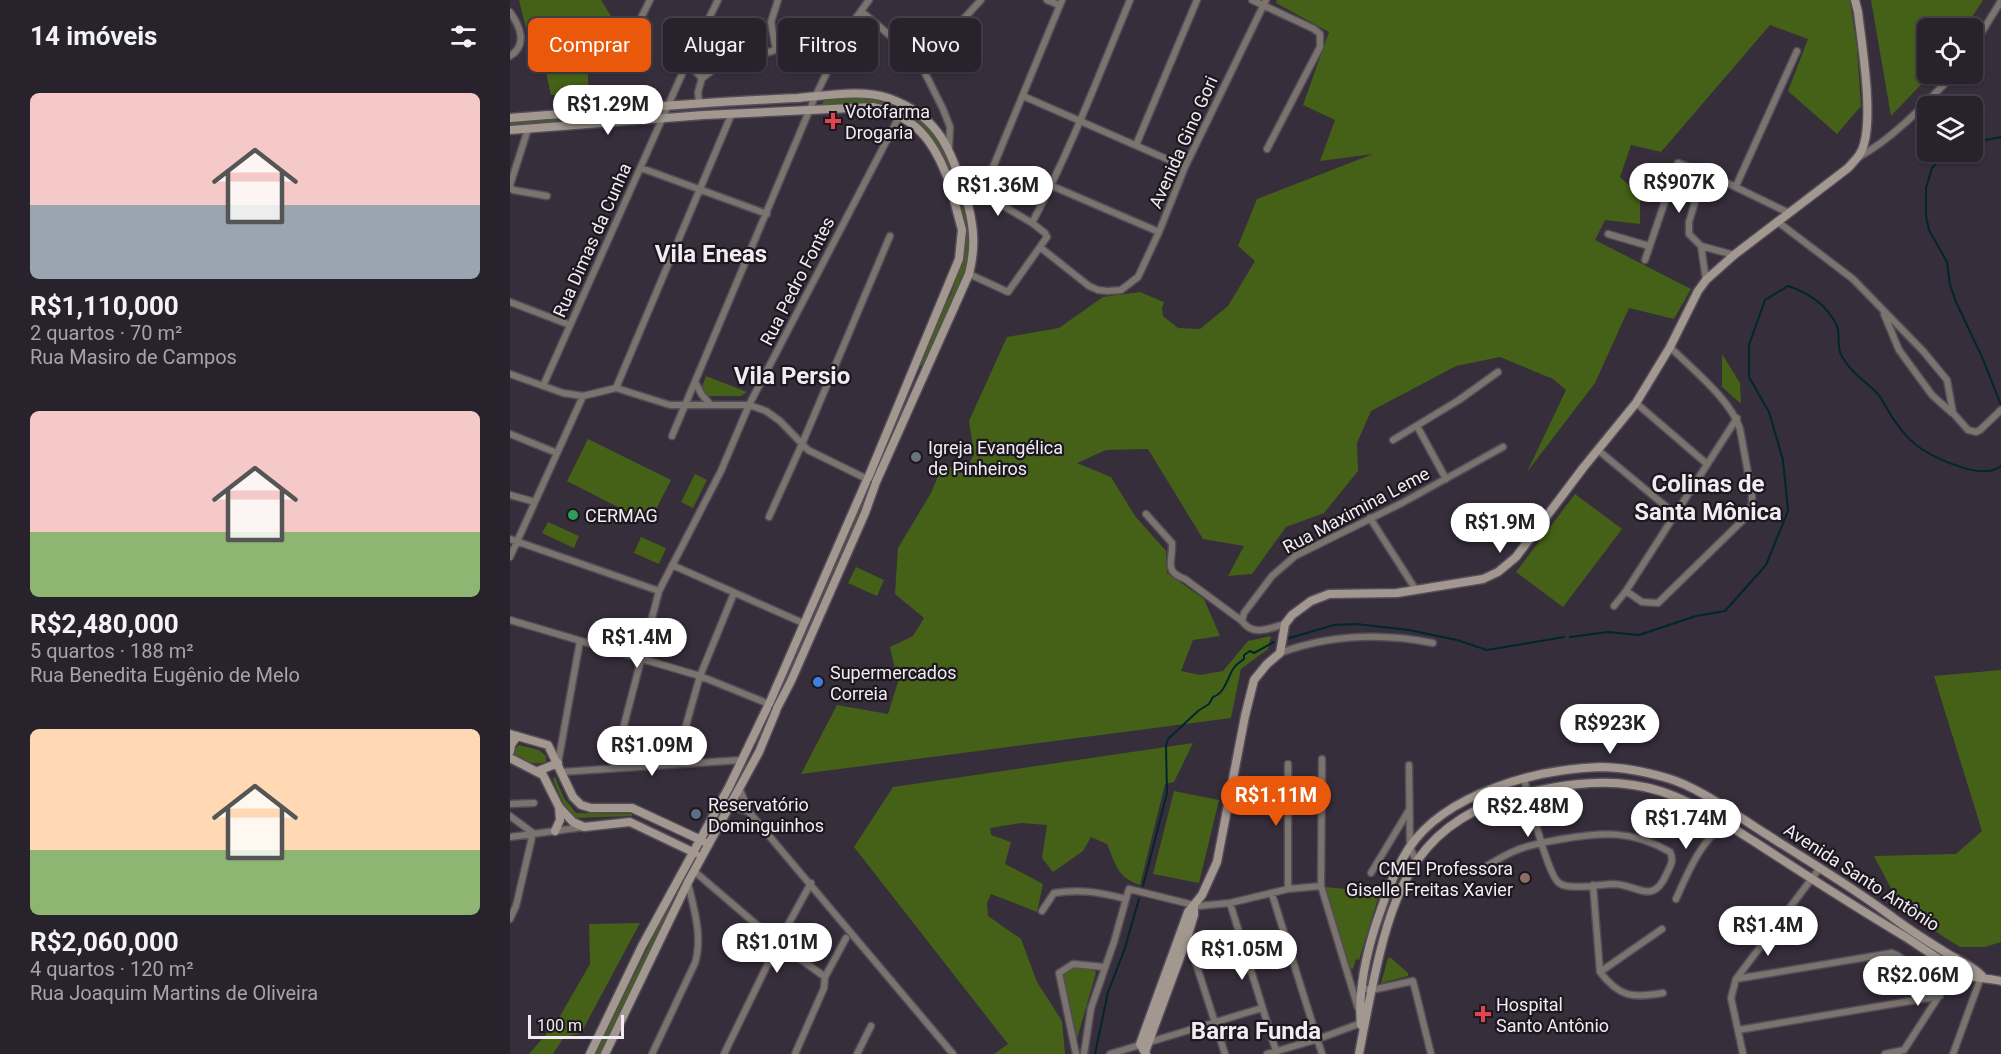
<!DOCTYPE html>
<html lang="pt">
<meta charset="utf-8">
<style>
body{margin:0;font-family:Roboto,sans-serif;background:#302a34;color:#f1f3f6;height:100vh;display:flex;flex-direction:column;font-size:22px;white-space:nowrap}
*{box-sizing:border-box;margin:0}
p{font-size:20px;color:#a5a4a9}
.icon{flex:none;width:33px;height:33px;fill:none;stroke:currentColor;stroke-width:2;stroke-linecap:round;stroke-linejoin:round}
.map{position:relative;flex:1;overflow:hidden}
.details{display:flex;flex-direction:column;background:#28222c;width:510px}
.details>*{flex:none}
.hud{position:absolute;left:18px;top:18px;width:570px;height:54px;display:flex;gap:12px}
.fabs{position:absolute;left:1407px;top:18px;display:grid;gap:12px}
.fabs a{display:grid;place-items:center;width:66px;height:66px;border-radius:9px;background:#28222c;box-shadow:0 2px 4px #0004,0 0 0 2px #443f48;font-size:30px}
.scale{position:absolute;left:18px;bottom:15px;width:96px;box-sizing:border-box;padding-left:6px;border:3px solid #f1ecf4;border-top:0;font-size:16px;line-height:21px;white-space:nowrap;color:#f1ecf4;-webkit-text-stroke:4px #1c181e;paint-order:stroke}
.price{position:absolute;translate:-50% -51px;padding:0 14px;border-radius:21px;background:#fff;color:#222;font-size:20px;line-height:39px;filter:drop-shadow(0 2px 3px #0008)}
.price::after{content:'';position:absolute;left:50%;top:36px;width:18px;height:14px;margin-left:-9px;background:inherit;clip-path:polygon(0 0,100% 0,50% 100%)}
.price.active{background:#ea580c;color:#fff}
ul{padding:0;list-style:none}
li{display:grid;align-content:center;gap:12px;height:318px;padding:0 30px}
li span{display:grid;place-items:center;height:186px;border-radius:9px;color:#555}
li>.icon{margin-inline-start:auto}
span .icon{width:108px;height:108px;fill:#fffc;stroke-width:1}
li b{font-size:26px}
h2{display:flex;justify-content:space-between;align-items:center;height:72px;padding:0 30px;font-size:26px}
.chip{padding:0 21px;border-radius:9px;background:#28222c;box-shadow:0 2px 4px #0004,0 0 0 2px #443f48;font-size:21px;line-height:54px}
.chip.active{background:#ea580c;color:#fff}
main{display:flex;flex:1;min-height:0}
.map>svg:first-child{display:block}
</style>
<main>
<section class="details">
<h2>14 imóveis<svg class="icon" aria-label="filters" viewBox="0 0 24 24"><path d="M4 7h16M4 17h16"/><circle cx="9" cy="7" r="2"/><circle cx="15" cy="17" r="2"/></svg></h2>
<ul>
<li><span style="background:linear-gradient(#f6c9c9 60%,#9aa5b1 0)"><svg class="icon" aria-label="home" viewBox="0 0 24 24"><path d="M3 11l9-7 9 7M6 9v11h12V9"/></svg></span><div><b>R$1,110,000</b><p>2 quartos · 70 m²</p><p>Rua Masiro de Campos</p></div></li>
<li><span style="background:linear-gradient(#f6c9c9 65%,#8fb573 0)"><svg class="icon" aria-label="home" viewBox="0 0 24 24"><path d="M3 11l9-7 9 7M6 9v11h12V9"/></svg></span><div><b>R$2,480,000</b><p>5 quartos · 188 m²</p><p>Rua Benedita Eugênio de Melo</p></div></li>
<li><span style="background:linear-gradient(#ffd9b3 65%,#8fb573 0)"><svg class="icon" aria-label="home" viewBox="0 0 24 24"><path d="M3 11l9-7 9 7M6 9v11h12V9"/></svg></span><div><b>R$2,060,000</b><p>4 quartos · 120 m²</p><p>Rua Joaquim Martins de Oliveira</p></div></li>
</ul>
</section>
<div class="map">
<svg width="1491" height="1054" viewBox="0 0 1491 1054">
<rect width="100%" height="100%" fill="#362e3b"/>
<path fill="#456117" d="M9,0H91L116,40L108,49L99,35L84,27L67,31L77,65L79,92L41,95L33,59V46L16,41V28Z
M767,0H1340L1347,47L1351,106L1327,134L1278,91L1298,39L1260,25L1151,152L1121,145L1110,177L1130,196V224L1095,220L1085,240L1181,289L1164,319L1119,308L1085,383L1017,472L1056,390L1043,379L990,357L946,366L861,411L847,443L848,471L814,513L776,527L742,574L718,576L734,546L693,539L638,449L596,450L567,463L601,477L625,516L656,551L657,573L694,599L710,636L683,640L671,671L690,675L713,671L738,641L761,636L758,649L731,669L721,718L291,774L327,705L378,714L388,682L380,647L403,636L414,618L385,594L388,548L421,493L433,464L454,474L464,454L459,421L497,337L549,328L593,297L630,292L654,302L652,308L653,316L668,328L690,329L718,306L745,261L728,246L747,199L863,154L810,161L825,120L793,105L819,32L766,3Z
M1361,0H1473L1455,28H1418V74H1421L1381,116Z
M335,98C349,98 364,97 377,101C400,109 424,126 434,148C439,158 442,169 446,179L445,182L443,183L432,156L384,110L367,104H312L314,100Z
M148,110L150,111L149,115L0,127V122Z
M456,206L461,245L457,265L415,364L412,366L409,362L428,318L441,294L452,263L456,241L450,207Z
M1212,354L1230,383L1231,403H1230L1212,387Z
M196,376L237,392L231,396H198L193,392L192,387Z
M78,439L161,480L139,523L57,481Z
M185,474L197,480L183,508L171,502Z
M357,487L359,491L268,700H266Z
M1065,494L1112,529L1053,607L1006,572Z
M38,522L69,536L64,548L32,533Z
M131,537L156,548L149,564L124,553Z
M346,567L374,580L367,596L338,583Z
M1491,670V942L1475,947H1450L1393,911L1364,856L1446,854L1472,831L1424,676Z
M683,743L664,782L655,784L630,885C607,877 606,865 597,844L581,837L573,851L543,872L532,858L537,825L511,823L480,828L481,835L501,842L495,864L533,884L527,912L481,894L477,903L478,916L511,939L527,982L552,1021L555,1054H484L498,1044L344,847L383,787Z
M9,745L29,750L36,756V762C24,766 16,761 5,756L4,750Z
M45,777L54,798L66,813L122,814V816L63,818L58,814L44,782L43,778Z
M664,791L709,800L689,883L643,874Z
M184,855L189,858L92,1054H85Z
M814,887L870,892L849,960L846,959L843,969L838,968Z
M130,923L71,1033L54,1037L43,1054H19L46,1023L80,964L79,924Z
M878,958H881L898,973V976L871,983Z
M561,967L584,968L586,973L566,1042L551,974Z"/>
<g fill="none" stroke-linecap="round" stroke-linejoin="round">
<path stroke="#01262e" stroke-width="2" d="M1462,143L1491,137
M1441,152L1435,155L1422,168L1416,188V216L1419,230L1437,262L1440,285L1446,302L1472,357L1491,405
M1060,637L1098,632L1129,635L1186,616L1215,611L1256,565L1278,511L1273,460L1259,412L1239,377V345L1255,300L1278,286C1296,292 1311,301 1322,317C1333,333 1326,338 1330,352C1331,356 1335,361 1337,364C1345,376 1358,383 1367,393C1375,402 1379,415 1387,424C1393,433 1404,444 1413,450C1430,460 1474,481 1491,466
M776,639L824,625L846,624L899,630L947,640L977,650L1054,637
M633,886L657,793L656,746L658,739L688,711L699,704L703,697C715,693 717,679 723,669C726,664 730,662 734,659V655L740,651L744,653L764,642
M585,1054L598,992L614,951L629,899"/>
<defs>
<path id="street" d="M537,0L549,5
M742,0L804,29L810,34V47L757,149
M351,11L390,44L411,65L433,109L440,127L439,148
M0,12C10,26 18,45 0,56
M1462,48L1491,1
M266,50L261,22L268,0
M177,63L192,78
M411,65L471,0
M107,66L140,0
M192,78L207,67L338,29
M513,96L675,167
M189,103L188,92L192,78
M626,145L687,0
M1349,157C1385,137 1416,103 1444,74
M131,168L257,214
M1194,172L1179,222V234L1191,246L1224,255
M0,185L18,129
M0,186L3,190L37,196
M542,186L649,232
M1226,186L1287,51
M452,188L479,175
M456,197L470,192L474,189L552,0
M1268,222L1343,279L1413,351L1437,380L1443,413L1458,430L1466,432L1470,430L1491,410
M522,223C560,151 589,75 620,0
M1098,234L1139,246
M1191,246L1196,280
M531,248L579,286L588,290L598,291L611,290L628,277L649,232L675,167L756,0
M1135,260L1168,163L1209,179L1279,213
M459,274L498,292L537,237L535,233L522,223L470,192L466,182
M0,302L60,325
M1374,314L1389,350L1422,395L1442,413
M0,374L53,393L73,396L106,388L160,405H239L256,411L270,421L298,450L357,479
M185,382L192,395L201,405
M33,386L177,63L208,0
M106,388L222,113
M1126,403L1197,464
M907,426L936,479
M0,434L47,453
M162,436L305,97L338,29L359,0
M883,440L949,400L988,372
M1088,450L1165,514
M0,495L25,502
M636,514L662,543C663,562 653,571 675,579L732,621
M259,517L292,444L380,236
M860,518L906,590
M0,539L149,591
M0,557L73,396
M162,565L293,623
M1116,591L1132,602L1148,603L1235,518L1242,504V495L1230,429C1221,400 1182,369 1160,347
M1104,606L1116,591L1227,418
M0,620L190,676L259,704
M775,624C760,628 743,637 732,621L734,613L762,576L785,556L892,503L993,447
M770,653C819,635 872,633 923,643
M812,759L811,886L848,1008
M48,763L70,641
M165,764L190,676L224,593
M899,765L900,847L906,861
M103,767L149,591L211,471L239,405L389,117
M51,772L232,760
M230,790L239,812L443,1054
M0,804L24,803
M221,806L239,812
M0,816L23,833L6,906L0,919
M0,837L74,827
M970,870C982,863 994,855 1007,850C1021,844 1037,842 1052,839C1093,832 1122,830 1160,852C1164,860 1161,865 1157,873C1143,906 1129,885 1104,884C1090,884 1060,891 1049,883C1037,874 1019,798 1014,779
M184,871L268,943L315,977
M861,873L899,810
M1083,885L1090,972C1110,998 1123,998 1153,993
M778,889V764
M762,894L812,1054
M1166,899C1179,870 1190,843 1215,823
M720,903L766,1051
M532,911L544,893C571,889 589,892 616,899L619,889L688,906L720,903L778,889L811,886
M675,941L681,948L715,1054
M1090,972L1152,929
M1226,979L1382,953C1402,959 1401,981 1405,1000
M851,988L862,990L903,981L921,1054
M1228,1030L1430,996
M142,1054L185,963C193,936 184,910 178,883
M214,1054L268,943L301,883
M285,1054L314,988L315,977L336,938
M347,1054L361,1026
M566,1054L549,973L563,964L594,967
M574,1054L581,1008L604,942L616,899
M600,1054L752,1008
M757,1054L808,1039L854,1022
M1233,1054L1221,998L1226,979L1309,869
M1375,1054L1394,1050L1447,968
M1443,1054L1471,977"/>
<path id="secondary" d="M0,118C96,111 191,102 287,98C314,96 353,89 378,98C424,114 440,144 452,188
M0,130L194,115L363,107C413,118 426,148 443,191
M358,478L449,259L452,230L444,200
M366,482L459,274C466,246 464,225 456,197
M259,704L356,482
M267,708L281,681L355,513L365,485
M0,734L38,745L63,797L71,805L81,808H122L193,841
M0,751L1,745L7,736
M0,758L33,775L49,807L63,822L74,827L120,822L185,853
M28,771L48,763
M45,831L50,820L49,807
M851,1025C848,992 855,959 865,927C874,900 883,873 899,848C936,793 1027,769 1090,767C1112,767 1136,772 1157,778C1189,787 1227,816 1256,834C1298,861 1341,886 1381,916C1399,930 1419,942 1438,954C1450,961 1463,966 1472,976
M635,1052L676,941L684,915V905
M80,1054L132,946L219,787L257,708
M95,1054L178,882L249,752L266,711
M636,1054L630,1044L678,912L692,895L707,862L735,716L744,680L757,664L770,653L775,624L782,615L801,601L819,594L887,593L973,579L988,572L1006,557L1073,468L1126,403L1160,347L1188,291L1196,280L1224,255L1338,168C1345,160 1352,154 1354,144C1363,113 1352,46 1348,12L1345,0
M849,1054C854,1027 859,1001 865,974C885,882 912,819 1011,794C1048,786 1085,779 1123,785C1169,791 1207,818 1245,842C1294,874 1344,906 1394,936C1416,950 1437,966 1460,976C1464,978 1484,979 1491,981"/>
</defs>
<use href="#street" stroke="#544c59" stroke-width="9"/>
<use href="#secondary" stroke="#544c59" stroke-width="11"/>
<use href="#street" stroke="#7a736e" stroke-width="6"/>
<use href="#secondary" stroke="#a29890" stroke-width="8"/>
</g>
<g fill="#e0444e" stroke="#1c181e" stroke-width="2">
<path d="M320 112h6v6h6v6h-6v6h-6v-6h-6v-6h6z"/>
<path d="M970 1005h6v6h6v6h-6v6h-6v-6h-6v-6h6z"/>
</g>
<circle fill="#6b7280" stroke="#1c181e" stroke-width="2" cx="406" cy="457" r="6"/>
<circle fill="#2e9e5b" stroke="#1c181e" stroke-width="2" cx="63" cy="515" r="6"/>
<circle fill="#3f7fe0" stroke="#1c181e" stroke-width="2" cx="308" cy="682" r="6"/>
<circle fill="#5c6f8a" stroke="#1c181e" stroke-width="2" cx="186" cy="814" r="6"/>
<circle fill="#8d6e63" stroke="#1c181e" stroke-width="2" cx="1015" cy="878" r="6"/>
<g text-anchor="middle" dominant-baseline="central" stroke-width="4.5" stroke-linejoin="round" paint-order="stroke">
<g font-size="18" fill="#f1ecf4" stroke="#1c181e" text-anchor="start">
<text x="335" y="111">Votofarma<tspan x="335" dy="21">Drogaria</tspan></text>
<text x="418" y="447">Igreja Evangélica<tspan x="418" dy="21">de Pinheiros</tspan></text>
<text x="75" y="515">CERMAG</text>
<text x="320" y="672">Supermercados<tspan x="320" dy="21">Correia</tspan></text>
<text x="198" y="804">Reservatório<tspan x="198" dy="21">Dominguinhos</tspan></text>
<text x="1003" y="868" text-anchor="end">CMEI Professora<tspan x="1003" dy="21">Giselle Freitas Xavier</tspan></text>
<text x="986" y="1004">Hospital<tspan x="986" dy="21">Santo Antônio</tspan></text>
</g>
<g font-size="18" fill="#f1ecf4" stroke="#1c181e">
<text transform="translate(673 142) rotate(-66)">Avenida Gino Gori</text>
<text transform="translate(82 240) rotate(-66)">Rua Dimas da Cunha</text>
<text transform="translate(287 281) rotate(-63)">Rua Pedro Fontes</text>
<text transform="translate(846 510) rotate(-28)">Rua Maximina Leme</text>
<text transform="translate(1352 877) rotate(33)">Avenida Santo Antônio</text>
</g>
<g font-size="24" font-weight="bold" fill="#f1ecf4" stroke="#1c181e">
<text x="201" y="254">Vila Eneas</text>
<text x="282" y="376">Vila Persio</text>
<text x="1198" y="484">Colinas de<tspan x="1198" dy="28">Santa Mônica</tspan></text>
<text x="746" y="1031">Barra Funda</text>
</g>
</g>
</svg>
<div class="fabs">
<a><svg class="icon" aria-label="locate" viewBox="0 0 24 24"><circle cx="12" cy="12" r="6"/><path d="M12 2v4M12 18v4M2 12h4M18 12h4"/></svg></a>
<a><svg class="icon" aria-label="layers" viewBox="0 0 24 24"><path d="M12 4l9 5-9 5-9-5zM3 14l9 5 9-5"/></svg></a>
</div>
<div class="scale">100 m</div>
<b class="price" style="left:98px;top:136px">R$1.29M</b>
<b class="price" style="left:1169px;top:214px">R$907K</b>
<b class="price" style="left:488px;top:217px">R$1.36M</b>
<b class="price" style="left:990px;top:554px">R$1.9M</b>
<b class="price" style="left:127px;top:669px">R$1.4M</b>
<b class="price" style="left:1100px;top:755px">R$923K</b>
<b class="price" style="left:142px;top:777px">R$1.09M</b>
<b class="price active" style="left:766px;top:827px">R$1.11M</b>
<b class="price" style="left:1018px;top:838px">R$2.48M</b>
<b class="price" style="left:1176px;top:850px">R$1.74M</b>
<b class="price" style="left:1258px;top:957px">R$1.4M</b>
<b class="price" style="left:267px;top:974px">R$1.01M</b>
<b class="price" style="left:732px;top:981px">R$1.05M</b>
<b class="price" style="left:1408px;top:1007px">R$2.06M</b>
<div class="hud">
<a class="chip active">Comprar</a>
<a class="chip">Alugar</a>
<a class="chip">Filtros</a>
<a class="chip">Novo</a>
</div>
</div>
</main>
